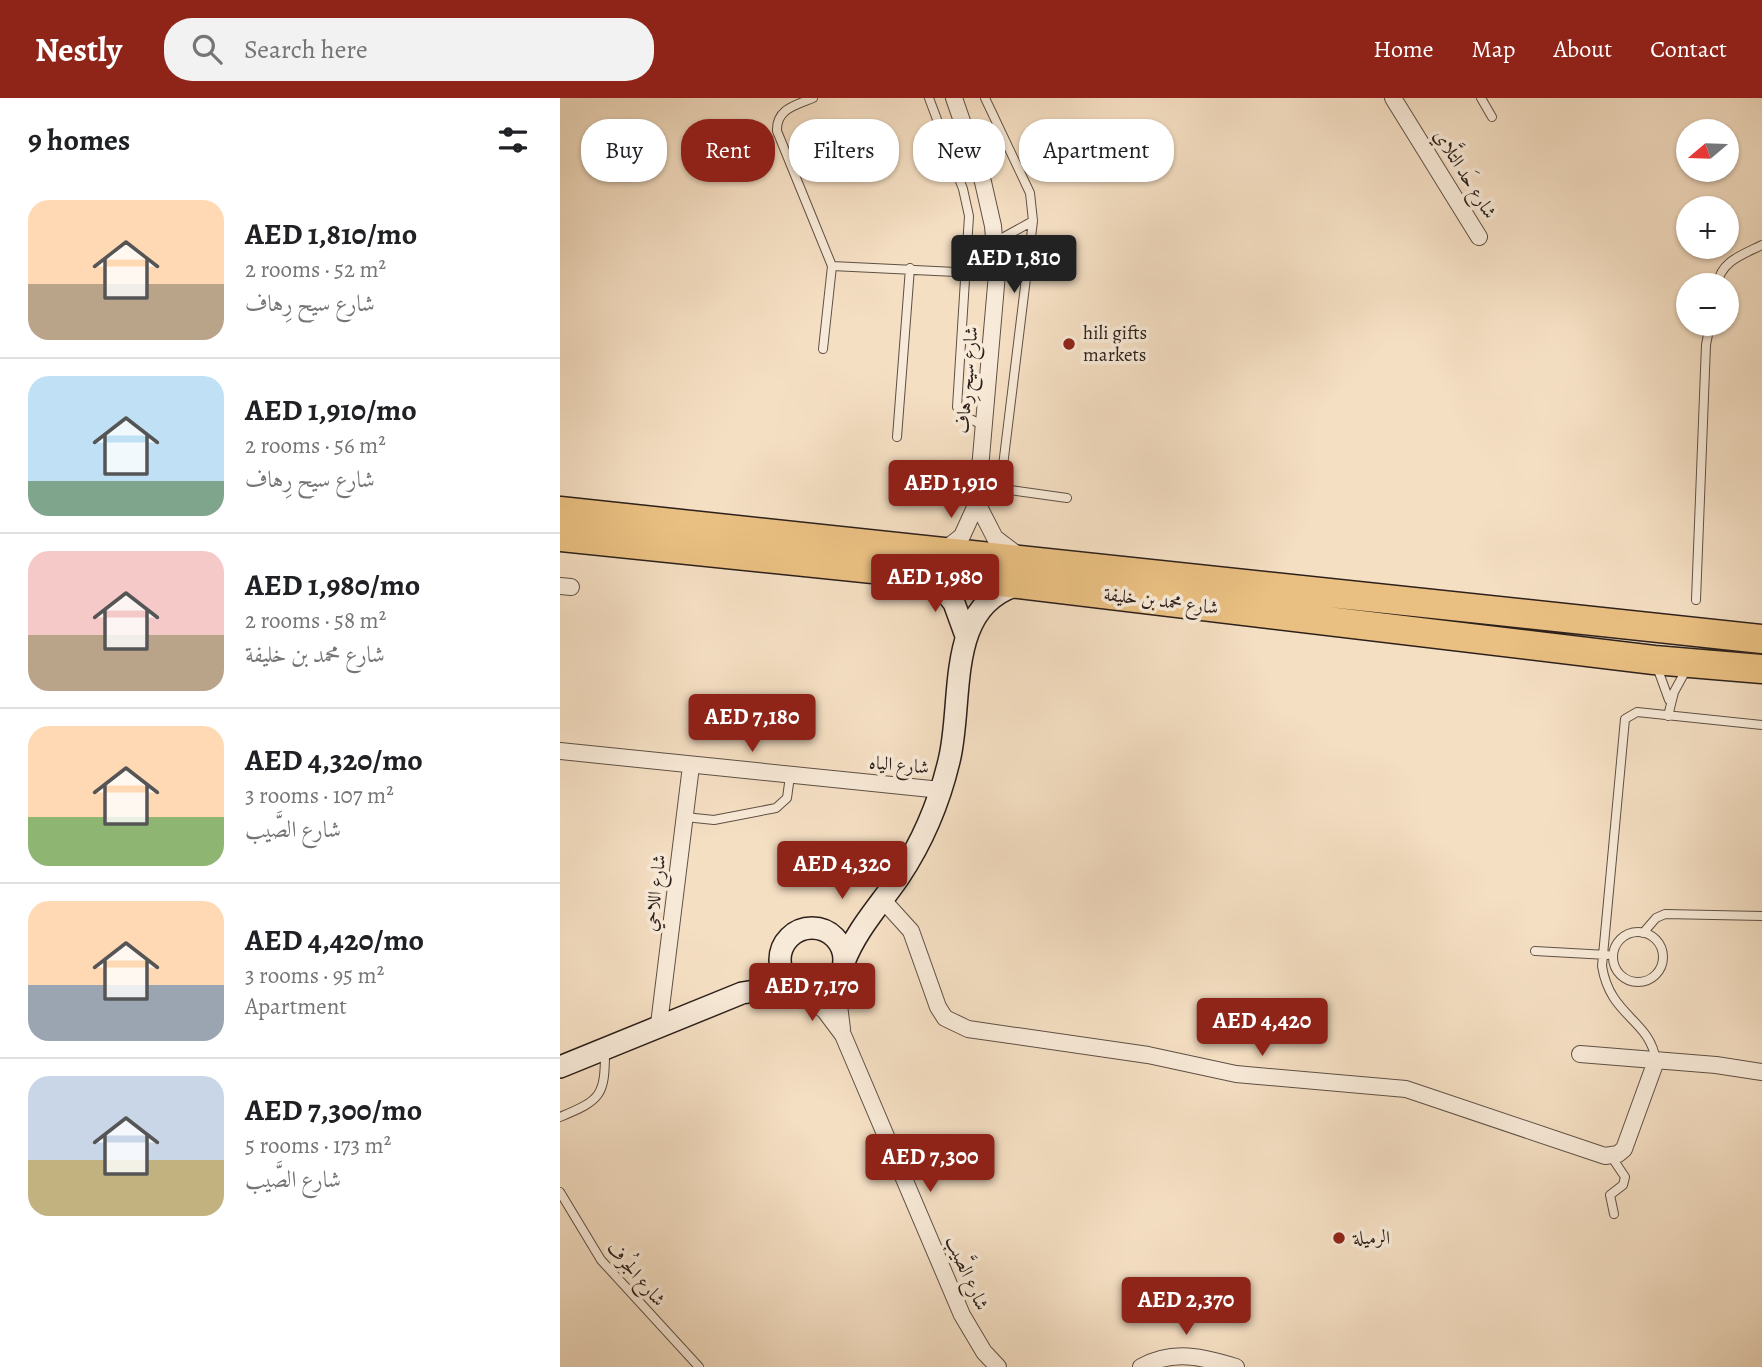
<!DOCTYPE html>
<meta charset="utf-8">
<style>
body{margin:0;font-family:Alegreya,Amiri,serif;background:#f2f2f2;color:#202124;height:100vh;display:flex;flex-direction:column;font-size:26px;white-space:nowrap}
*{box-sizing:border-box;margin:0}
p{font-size:23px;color:#757577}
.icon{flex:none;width:38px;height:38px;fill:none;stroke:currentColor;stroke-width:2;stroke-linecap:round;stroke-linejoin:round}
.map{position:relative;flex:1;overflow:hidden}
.details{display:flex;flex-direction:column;background:#fff;width:560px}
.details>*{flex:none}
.hud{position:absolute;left:21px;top:21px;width:665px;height:63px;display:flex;gap:14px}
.needle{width:46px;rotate:251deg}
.tools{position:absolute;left:1116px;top:21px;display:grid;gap:14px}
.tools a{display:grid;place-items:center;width:63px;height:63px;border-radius:50%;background:#fff;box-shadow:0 2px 5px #0004;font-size:35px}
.price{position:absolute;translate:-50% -60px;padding:0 16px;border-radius:7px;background:#8f2418;color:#fff;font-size:23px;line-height:46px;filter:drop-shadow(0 2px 4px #0008)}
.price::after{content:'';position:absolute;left:50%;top:42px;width:21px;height:16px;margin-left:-10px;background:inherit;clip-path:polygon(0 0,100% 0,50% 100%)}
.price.selected{background:#222;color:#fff}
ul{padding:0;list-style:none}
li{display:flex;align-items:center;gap:21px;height:175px;padding:0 28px}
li+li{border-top:2px solid #e0e0e0}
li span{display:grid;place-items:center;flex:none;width:196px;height:140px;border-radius:21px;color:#555}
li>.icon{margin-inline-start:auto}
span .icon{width:84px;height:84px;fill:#fffc;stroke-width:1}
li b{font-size:30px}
h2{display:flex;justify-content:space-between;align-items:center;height:84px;padding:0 28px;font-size:30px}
.chip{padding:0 24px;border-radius:28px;background:#fff;box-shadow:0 2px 5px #0004;font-size:24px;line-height:63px}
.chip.selected{background:#8f2418;color:#fff}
header{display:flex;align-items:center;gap:42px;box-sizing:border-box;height:98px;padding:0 35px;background:#8f2418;color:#fff}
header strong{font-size:33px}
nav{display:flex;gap:38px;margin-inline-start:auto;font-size:24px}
.search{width:490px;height:63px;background:#f2f2f2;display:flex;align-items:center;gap:18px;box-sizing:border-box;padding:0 24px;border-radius:28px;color:#757577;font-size:26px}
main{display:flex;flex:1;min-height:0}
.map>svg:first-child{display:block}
</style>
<header>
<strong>Nestly</strong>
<div class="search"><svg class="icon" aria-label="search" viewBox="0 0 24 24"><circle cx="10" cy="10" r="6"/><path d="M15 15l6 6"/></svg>Search here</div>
<nav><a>Home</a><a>Map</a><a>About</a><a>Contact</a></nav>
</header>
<main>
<section class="details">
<h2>9 homes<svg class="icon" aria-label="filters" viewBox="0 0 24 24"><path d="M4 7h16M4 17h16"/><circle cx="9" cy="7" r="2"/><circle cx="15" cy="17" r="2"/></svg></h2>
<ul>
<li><span style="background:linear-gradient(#ffd9b3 60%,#b9a48a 0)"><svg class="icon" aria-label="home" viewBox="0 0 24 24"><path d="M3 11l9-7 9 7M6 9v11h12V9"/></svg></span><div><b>AED 1,810/mo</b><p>2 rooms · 52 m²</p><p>شارع سيح رِهاف</p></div></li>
<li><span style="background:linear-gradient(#bfe0f5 75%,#7fa58c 0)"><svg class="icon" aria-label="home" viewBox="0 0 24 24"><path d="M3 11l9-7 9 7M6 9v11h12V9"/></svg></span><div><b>AED 1,910/mo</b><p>2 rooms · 56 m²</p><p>شارع سيح رِهاف</p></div></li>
<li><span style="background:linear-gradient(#f6c9c9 60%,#b9a48a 0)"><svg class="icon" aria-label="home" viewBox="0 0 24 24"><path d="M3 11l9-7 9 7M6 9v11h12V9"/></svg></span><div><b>AED 1,980/mo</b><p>2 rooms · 58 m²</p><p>شارع محمد بن خليفة</p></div></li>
<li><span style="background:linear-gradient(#ffd9b3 65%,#8fb573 0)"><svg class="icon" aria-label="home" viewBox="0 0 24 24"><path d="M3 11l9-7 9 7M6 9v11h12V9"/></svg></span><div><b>AED 4,320/mo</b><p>3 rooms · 107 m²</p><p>شارع الصَّيب</p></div></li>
<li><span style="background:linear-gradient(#ffd9b3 60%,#9aa5b1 0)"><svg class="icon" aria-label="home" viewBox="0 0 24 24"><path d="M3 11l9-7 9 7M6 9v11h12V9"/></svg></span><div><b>AED 4,420/mo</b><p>3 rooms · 95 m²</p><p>Apartment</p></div></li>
<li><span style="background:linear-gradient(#c9d6e8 60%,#c2b280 0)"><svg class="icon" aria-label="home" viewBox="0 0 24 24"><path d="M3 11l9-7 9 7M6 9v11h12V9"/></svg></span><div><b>AED 7,300/mo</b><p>5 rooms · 173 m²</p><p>شارع الصَّيب</p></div></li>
</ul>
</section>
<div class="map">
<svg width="1202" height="1269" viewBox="0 0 1202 1269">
<rect width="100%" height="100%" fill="#f5dfc3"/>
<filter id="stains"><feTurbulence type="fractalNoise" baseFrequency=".00286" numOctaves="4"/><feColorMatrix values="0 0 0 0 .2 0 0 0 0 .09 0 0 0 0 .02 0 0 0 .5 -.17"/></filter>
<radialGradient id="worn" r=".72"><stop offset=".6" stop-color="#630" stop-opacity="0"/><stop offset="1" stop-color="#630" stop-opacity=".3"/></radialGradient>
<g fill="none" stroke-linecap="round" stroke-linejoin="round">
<defs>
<path id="lane" d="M253,0C236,7 216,11 217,33L272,168
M369,0L403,91L409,118L397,309L401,316L424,328
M425,0L470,95L473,123L441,384L444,390L450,392L507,400
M921,0L932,19
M435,144L473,123
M1157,187C1161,163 1182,157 1202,147
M263,251L272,168L437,176
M337,339L350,170
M1136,502L1146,247L1150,226
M1097,569L1109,602
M1108,618L1114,594L1126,572
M125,719L154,722L216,710L227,700L230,678
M1053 859a25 25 0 1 1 50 0a25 25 0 1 1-50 0Z
M1083,835L1096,820L1105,816L1202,818
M975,853L1047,857
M1096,963C1090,921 1050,919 1042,868L1065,621L1077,614L1202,627
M0,1019C41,1002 45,998 45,953
M1051,1058L1065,1079L1063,1087L1050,1097L1054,1116
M0,1094L41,1162L139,1269"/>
<path id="street" d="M833,0L919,139
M417,405L435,440L459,458
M383,453L402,438L417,405L437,176L433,128L423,84L394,0
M0,488L11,489
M0,653L381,692
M322,801L351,833L378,909L385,920L408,931L588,957L676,976L846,991L1045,1058L1058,1056L1064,1051L1096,963
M281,876L279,907L282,931
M243,893L265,913L283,937L402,1217L424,1254L438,1269
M99,926L131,668
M1020,956L1156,967L1202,974
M581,1269C613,1251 643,1259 676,1269"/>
<path id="secondary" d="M373,478L394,505L406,538
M220 862a32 32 0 1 1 64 0a32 32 0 1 1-64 0Z
M284,864C297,831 319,808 339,779C363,743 379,705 389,663C404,604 384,508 458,487
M0,969L182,895L233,887"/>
<path id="highway" d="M0,413L1202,541
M0,439L459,486L1094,562L1202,571"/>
</defs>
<use href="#lane" stroke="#5f5045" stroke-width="10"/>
<use href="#street" stroke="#5f5045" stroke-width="18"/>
<use href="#secondary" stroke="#2d201b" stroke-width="24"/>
<use href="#highway" stroke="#2d201b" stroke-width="31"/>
<use href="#lane" stroke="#f8ead8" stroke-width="8"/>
<use href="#street" stroke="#f8ead8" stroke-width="16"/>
<use href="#secondary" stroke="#f8ead8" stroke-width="21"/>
<use href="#highway" stroke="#eac082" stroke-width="28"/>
</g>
<g fill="#8f2418" stroke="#f8ead8" stroke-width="2.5">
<circle cx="509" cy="246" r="7"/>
<circle cx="779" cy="1140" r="7"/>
</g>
<g text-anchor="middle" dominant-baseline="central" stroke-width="7" stroke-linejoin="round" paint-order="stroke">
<g font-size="19" fill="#2d201b" stroke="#f8ead8">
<text transform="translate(905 76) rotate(58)">شارع حَد التلَّاي</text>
<text transform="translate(407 282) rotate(-85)">شارع سيح رِهاف</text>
<text transform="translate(601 503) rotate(7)">شارع محمد بن خليفة</text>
<text transform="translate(339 667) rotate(5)">شارع الياه</text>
<text transform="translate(95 795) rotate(-83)">شارع اللاحي</text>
<text transform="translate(407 1175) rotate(66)">شارع الصَّيب</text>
<text transform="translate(76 1176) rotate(49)">شارع الجُرف</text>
</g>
<g font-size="19" fill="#2d201b" stroke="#f8ead8" text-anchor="start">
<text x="523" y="235">hili gifts<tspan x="523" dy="22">markets</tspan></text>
<text x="793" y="1140">الرميلة</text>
</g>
</g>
<rect width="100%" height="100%" filter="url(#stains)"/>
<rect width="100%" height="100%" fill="url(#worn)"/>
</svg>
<div class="tools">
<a><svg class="needle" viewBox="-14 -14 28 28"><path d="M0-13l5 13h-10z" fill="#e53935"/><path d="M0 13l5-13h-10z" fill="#757577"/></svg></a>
<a>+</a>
<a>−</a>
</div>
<b class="price selected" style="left:454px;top:197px">AED 1,810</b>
<b class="price" style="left:391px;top:422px">AED 1,910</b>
<b class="price" style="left:375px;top:516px">AED 1,980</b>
<b class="price" style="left:192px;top:656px">AED 7,180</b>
<b class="price" style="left:282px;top:803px">AED 4,320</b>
<b class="price" style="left:252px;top:925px">AED 7,170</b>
<b class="price" style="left:702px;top:960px">AED 4,420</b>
<b class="price" style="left:370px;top:1096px">AED 7,300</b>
<b class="price" style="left:626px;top:1239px">AED 2,370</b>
<div class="hud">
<a class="chip">Buy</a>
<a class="chip selected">Rent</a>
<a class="chip">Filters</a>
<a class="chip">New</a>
<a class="chip">Apartment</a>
</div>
</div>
</main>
